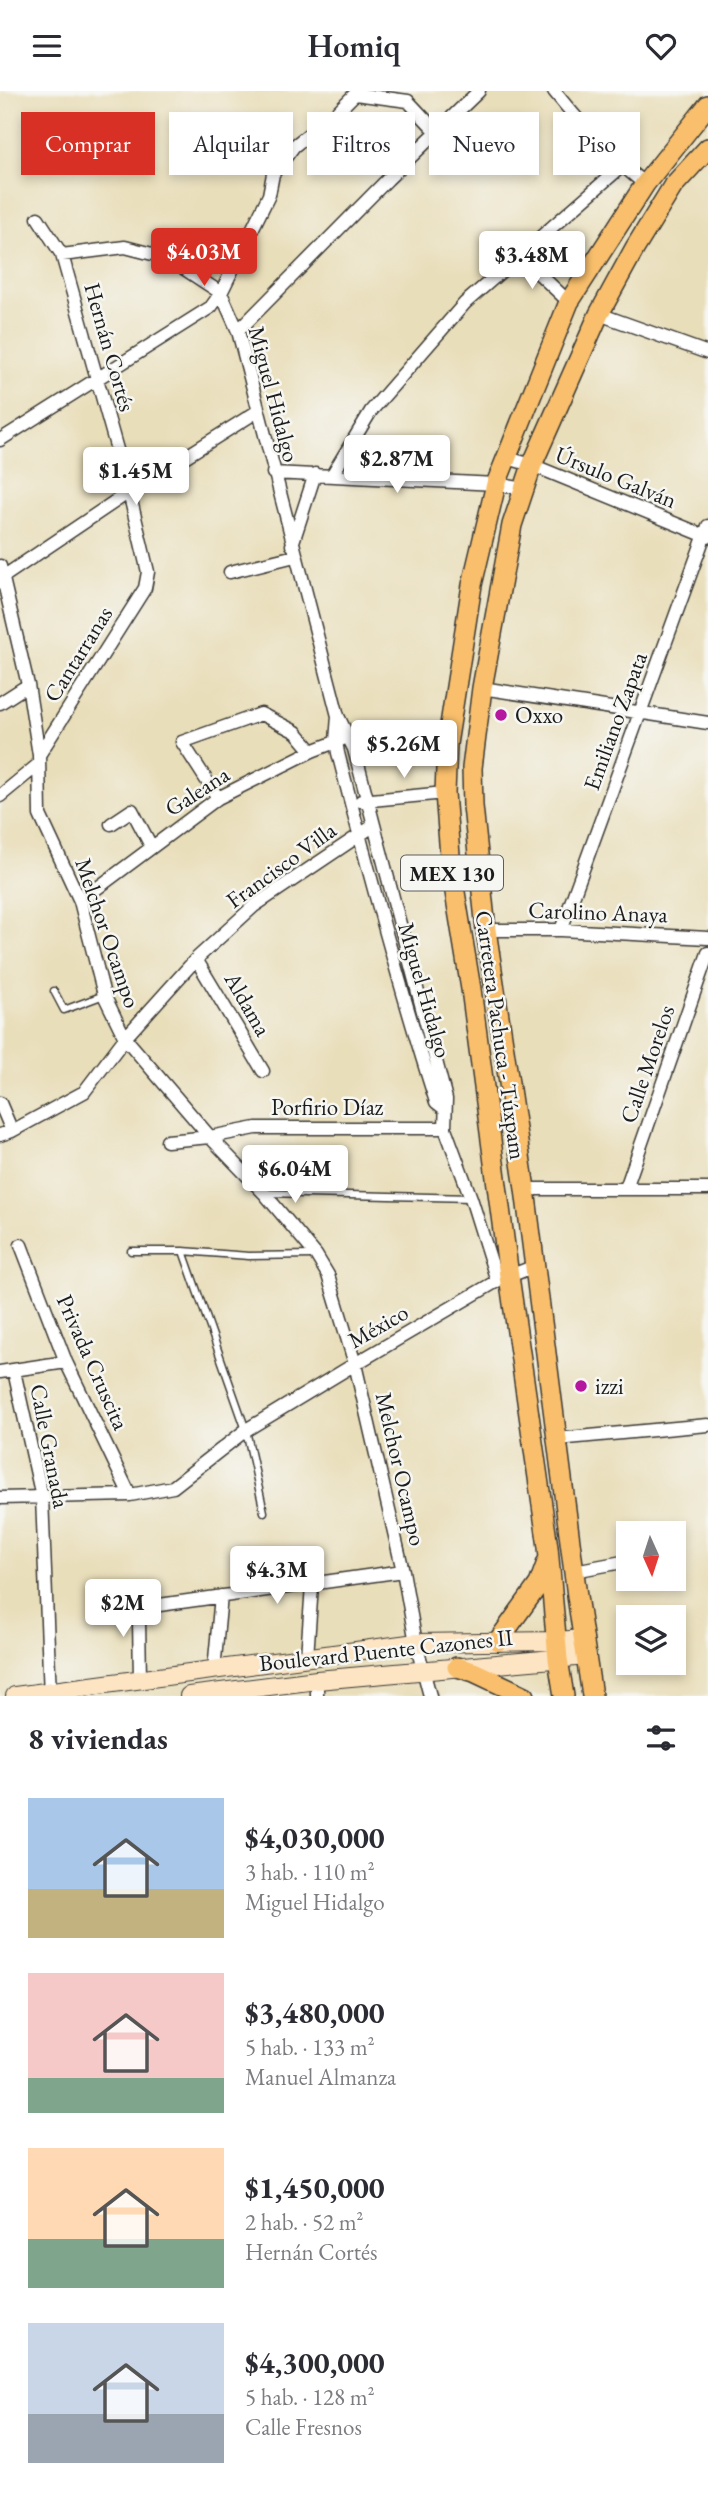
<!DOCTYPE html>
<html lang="es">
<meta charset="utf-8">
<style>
body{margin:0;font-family:"EB Garamond",serif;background:#f7f7f7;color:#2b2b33;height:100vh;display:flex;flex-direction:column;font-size:26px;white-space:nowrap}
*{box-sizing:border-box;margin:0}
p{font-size:23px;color:#7c7c81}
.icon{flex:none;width:38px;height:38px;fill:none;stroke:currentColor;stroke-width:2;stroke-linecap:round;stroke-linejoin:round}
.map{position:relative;height:1605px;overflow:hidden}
.panel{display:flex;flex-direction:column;background:#fff;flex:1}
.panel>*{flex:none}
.top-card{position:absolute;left:21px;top:21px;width:667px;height:63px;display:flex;gap:14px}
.needle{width:46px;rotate:177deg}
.controls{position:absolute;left:616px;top:1430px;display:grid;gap:14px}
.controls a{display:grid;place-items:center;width:70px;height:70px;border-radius:0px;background:#fff;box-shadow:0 4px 10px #0003;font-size:35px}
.price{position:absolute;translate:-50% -60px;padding:0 16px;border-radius:7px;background:#fff;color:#222;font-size:23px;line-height:46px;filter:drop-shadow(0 2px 4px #0008)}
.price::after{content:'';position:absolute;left:50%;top:42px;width:21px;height:16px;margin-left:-10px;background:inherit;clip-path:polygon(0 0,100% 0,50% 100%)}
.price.selected{background:#d93025;color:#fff}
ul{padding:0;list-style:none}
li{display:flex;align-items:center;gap:21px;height:175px;padding:0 28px}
li span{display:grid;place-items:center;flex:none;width:196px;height:140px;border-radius:0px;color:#555}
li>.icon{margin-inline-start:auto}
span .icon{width:84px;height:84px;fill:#fffc;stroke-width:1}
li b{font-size:30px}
h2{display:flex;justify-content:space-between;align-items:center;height:84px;padding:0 28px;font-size:30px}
.tag{padding:0 24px;border-radius:0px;background:#fff;box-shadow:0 4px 10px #0003;font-size:24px;line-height:63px}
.tag.selected{background:#d93025;color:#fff}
header{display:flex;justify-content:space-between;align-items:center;height:91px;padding:0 28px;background:#fff;font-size:32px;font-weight:600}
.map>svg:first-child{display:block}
</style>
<header><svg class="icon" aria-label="menu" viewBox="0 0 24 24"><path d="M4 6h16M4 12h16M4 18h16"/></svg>Homiq<svg class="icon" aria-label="heart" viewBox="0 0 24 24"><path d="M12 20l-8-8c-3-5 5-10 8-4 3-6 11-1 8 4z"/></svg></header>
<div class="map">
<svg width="708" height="1605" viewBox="0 0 708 1605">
<rect width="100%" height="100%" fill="#f6f6f2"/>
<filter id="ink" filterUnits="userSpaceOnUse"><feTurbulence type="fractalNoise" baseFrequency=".0143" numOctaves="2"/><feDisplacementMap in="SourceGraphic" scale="14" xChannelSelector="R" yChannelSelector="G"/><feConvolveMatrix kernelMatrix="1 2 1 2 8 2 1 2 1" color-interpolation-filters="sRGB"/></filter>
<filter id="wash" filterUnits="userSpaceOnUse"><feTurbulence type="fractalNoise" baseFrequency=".00686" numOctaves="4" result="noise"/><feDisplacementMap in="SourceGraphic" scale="28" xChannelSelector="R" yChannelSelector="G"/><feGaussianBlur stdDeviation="1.57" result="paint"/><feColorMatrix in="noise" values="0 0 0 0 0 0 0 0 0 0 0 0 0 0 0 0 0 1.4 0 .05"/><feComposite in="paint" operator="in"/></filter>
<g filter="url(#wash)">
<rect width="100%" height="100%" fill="#e9deba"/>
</g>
<g filter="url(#ink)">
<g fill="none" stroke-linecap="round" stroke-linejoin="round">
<defs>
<path id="lane" d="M54,900L64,919L104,904
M266,1102L471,1107
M131,1160H183L249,1165L314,1164
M183,1160L246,1339L264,1421"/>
<path id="street" d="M357,0L355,3L408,10L438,42
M554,0C582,35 610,66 645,93
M38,127L62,164L125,156L168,167L221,202L238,240L338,625L354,658L446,1008L445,1037L471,1107L497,1190
M519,164L569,211
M599,223L708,262
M238,240L388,88L479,0
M0,349L211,216L221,202L269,104L273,83L294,55L336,22L355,3
M507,367L532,374L708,446
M273,382L496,393L524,398
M332,384L371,320L465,212L622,75
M292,454L315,383
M0,475L28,594L39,664L40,724L80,810L104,904L125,947L210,1046L264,1102L316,1164L328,1184L355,1273L403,1480L416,1552L430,1605
M230,481L295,465
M0,488L129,401L258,320
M482,597L708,632
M0,612L28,594
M338,625L336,650L338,662C368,779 399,895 436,1011L445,1018
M39,664L145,497L148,481L129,401L62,164
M0,705L39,673
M218,707L182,651L261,623L296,641L312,660
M361,710L445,702
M111,733L132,719L151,755
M80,810L218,707L312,660L343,648
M486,839H561L708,847
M561,839L708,435
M196,868L263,980
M0,1012L12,1040
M0,1044L12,1040L84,1001L125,947L196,868L254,815L373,735
M167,1050L210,1046L256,1037H445
M626,1097L708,862
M525,1098H708
M21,1154L66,1271L130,1404
M14,1280L42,1406L50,1605
M0,1281L66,1271
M557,1348L708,1334
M0,1407L130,1404L173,1396L246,1339L355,1273L497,1190L535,1175
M574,1480L628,1470
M307,1566L312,1494
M214,1579L221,1505
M140,1588L139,1529L145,1516L403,1480
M317,1589V1605"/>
<path id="secondary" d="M15,1605L416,1552L556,1550L584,1548
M189,1605L317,1589L587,1565"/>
<path id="primary" d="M498,1550L539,1493L547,1471
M457,1576L474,1581L525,1605
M564,1605L558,1568L548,1456L509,1185L471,898L451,777L445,702L447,653L472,494L496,393L569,211L645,93L708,14
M592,1605L577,1505L525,1098L486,839L473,715L472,677L482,597L512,434L532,374L599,223L635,157L673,95L708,57"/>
</defs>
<use href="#lane" stroke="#3b3934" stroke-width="9"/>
<use href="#street" stroke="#3b3934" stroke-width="15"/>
<use href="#secondary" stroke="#3b3934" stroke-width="20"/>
<use href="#primary" stroke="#3b3934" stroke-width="22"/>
<use href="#lane" stroke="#fff" stroke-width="6"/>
<use href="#street" stroke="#fff" stroke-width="12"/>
<use href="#secondary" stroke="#fde5c4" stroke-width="18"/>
<use href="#primary" stroke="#f9bf6c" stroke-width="19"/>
</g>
</g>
<g fill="#b5179e" stroke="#f6f6f2" stroke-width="2.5">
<circle cx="501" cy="624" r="7"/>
<circle cx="581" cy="1295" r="7"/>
</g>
<g text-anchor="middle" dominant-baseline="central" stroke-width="5" stroke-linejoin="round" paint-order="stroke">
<rect fill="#f6f6f2" stroke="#5d5d5c" stroke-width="2" x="401" y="764.5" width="102" height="35" rx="5"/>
<g font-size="21" font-weight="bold" fill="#1c1c1c">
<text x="452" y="782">MEX 130</text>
</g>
<g font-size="23" fill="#1c1c1c" stroke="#f6f6f2">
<text transform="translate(110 256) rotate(74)">Hernán Cortés</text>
<text transform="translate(274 303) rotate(75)">Miguel Hidalgo</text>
<text transform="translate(616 386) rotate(22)">Úrsulo Galván</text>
<text transform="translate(78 563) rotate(-58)">Cantarranas</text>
<text transform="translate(615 630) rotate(-70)">Emiliano Zapata</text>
<text transform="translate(197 700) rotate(-33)">Galeana</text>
<text transform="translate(281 774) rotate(-36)">Francisco Villa</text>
<text transform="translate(598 821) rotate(2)">Carolino Anaya</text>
<text transform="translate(108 842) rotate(71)">Melchor Ocampo</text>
<text transform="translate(425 899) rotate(74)">Miguel Hidalgo</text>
<text transform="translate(248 913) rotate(60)">Aldama</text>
<text transform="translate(501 944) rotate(82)">Carretera Pachuca - Túxpam</text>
<text transform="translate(647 973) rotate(-71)">Calle Morelos</text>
<text x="327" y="1016">Porfirio Díaz</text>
<text transform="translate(378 1235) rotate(-30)">México</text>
<text transform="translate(93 1271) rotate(66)">Privada Cruscita</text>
<text transform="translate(50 1355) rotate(79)">Calle Granada</text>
<text transform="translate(401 1378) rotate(77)">Melchor Ocampo</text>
<text transform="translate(386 1559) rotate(-6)">Boulevard Puente Cazones II</text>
</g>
<g font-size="23" fill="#1c1c1c" stroke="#f6f6f2" text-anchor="start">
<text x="515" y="624">Oxxo</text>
<text x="595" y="1295">izzi</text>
</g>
</g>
</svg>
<div class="controls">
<a><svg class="needle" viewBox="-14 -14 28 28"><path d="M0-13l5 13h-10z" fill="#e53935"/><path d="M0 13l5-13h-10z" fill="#7c7c81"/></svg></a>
<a><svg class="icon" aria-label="layers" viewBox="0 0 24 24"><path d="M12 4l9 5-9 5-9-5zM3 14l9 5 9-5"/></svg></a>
</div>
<b class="price selected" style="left:204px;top:197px">$4.03M</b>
<b class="price" style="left:532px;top:200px">$3.48M</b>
<b class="price" style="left:397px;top:404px">$2.87M</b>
<b class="price" style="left:136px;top:416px">$1.45M</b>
<b class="price" style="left:404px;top:689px">$5.26M</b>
<b class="price" style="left:295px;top:1114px">$6.04M</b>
<b class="price" style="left:277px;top:1515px">$4.3M</b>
<b class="price" style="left:123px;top:1548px">$2M</b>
<div class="top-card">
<a class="tag selected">Comprar</a>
<a class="tag">Alquilar</a>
<a class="tag">Filtros</a>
<a class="tag">Nuevo</a>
<a class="tag">Piso</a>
</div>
</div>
<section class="panel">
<h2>8 viviendas<svg class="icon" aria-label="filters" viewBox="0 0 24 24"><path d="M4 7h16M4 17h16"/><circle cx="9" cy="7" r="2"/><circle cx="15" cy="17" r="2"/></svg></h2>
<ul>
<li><span style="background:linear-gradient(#a9c7e8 65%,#c2b280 0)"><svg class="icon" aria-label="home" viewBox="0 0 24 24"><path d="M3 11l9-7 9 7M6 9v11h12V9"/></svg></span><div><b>$4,030,000</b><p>3 hab. · 110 m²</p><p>Miguel Hidalgo</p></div></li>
<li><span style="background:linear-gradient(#f6c9c9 75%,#7fa58c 0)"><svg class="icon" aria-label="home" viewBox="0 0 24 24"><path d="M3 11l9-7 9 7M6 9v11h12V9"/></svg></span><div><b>$3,480,000</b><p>5 hab. · 133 m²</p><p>Manuel Almanza</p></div></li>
<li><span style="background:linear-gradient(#ffd9b3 65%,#7fa58c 0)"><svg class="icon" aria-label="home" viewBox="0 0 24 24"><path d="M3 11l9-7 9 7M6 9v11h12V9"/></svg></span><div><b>$1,450,000</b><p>2 hab. · 52 m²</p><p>Hernán Cortés</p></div></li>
<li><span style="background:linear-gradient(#c9d6e8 65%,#9aa5b1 0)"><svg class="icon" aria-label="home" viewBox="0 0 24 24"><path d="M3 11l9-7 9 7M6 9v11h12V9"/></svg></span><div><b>$4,300,000</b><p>5 hab. · 128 m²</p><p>Calle Fresnos</p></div></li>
</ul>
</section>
